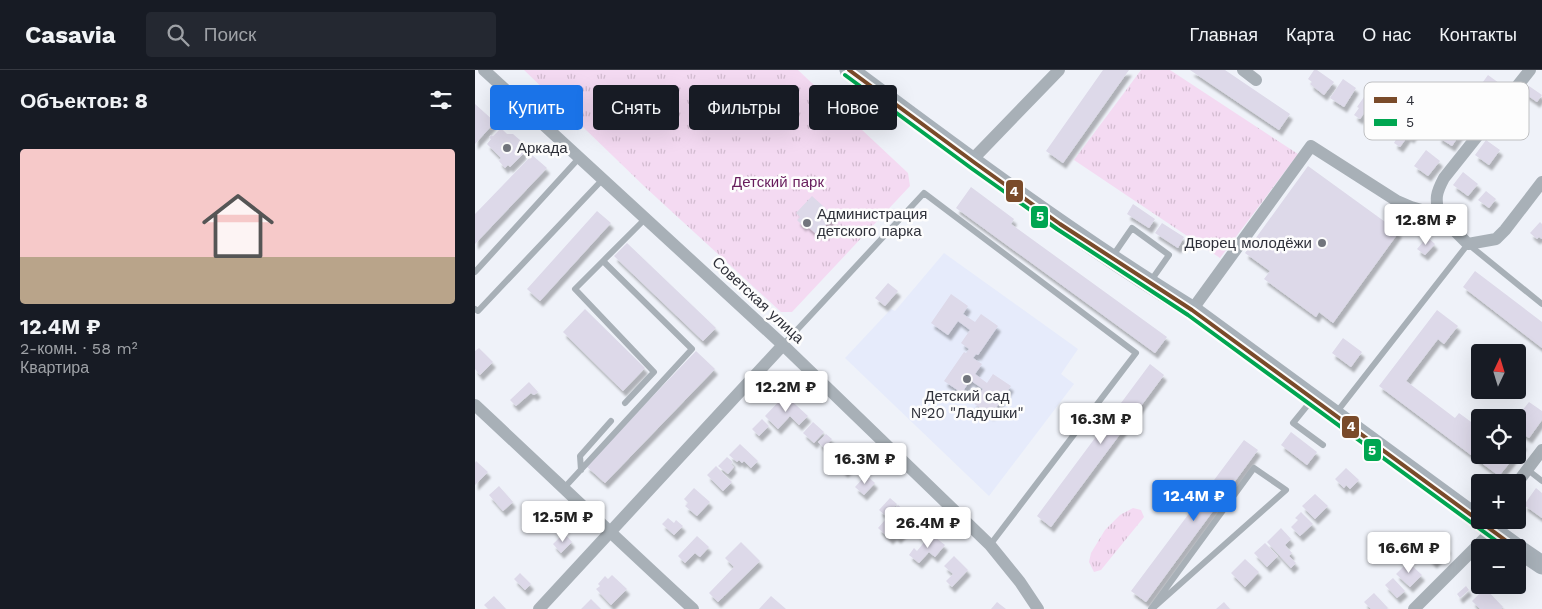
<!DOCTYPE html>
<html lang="ru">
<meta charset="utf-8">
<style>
body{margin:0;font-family:"Work Sans",sans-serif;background:#242831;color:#f1f3f6;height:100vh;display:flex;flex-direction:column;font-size:19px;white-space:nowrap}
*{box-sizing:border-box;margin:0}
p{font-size:16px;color:#9ea1a6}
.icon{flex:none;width:28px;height:28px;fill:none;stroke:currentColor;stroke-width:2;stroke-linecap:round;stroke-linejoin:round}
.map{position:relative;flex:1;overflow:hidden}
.drawer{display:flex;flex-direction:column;background:#171b24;width:475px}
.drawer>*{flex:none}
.hud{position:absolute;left:15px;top:15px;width:475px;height:45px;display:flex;gap:10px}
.needle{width:32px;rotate:4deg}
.controls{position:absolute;left:996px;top:274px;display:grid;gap:10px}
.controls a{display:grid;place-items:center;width:55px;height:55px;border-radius:5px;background:#171b24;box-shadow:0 5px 20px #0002;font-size:25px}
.price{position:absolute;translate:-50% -42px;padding:0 11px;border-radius:5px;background:#fff;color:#222;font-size:16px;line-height:32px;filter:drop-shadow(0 1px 2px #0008)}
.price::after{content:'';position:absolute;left:50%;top:30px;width:15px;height:11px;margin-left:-8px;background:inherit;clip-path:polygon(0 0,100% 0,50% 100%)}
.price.active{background:#1a73e8;color:#fff}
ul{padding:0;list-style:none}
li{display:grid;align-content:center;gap:10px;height:265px;padding:0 20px}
li span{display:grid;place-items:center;height:155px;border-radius:5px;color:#555}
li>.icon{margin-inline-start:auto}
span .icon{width:90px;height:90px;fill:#fffc;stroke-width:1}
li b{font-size:21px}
h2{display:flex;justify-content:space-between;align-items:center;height:60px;padding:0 20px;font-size:21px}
.pill{padding:0 18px;border-radius:5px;background:#171b24;box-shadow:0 5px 20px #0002;font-size:18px;line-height:45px}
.pill.active{background:#1a73e8;color:#fff}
header{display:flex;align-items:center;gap:30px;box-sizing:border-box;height:70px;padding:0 25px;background:#171b24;border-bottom:1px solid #363941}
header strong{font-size:24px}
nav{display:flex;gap:28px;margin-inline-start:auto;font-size:18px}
.search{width:350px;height:45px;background:#242831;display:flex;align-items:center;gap:12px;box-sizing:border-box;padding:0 18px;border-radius:5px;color:#9ea1a6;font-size:19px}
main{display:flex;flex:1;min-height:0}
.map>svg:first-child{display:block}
</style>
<header>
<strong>Casavia</strong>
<div class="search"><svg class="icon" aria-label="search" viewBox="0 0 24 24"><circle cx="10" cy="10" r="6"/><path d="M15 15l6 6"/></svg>Поиск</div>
<nav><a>Главная</a><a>Карта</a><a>О нас</a><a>Контакты</a></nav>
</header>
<main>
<section class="drawer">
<h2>Объектов: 8<svg class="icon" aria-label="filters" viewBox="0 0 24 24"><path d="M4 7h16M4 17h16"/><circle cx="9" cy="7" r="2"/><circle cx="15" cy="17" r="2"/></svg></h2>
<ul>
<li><span style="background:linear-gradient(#f6c9c9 70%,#b9a48a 0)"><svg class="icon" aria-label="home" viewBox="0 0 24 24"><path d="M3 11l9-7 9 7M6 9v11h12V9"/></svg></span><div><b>12.4M ₽</b><p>2-комн. · 58 m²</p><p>Квартира</p></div></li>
</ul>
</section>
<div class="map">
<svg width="1067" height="539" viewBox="0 0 1067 539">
<defs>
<pattern id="grass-tufts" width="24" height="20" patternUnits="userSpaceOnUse" patternTransform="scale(1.25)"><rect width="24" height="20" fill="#f4daf2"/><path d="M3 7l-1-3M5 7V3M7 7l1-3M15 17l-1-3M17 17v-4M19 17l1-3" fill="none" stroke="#d2bcd0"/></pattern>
<filter id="shadow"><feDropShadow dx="3" dy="5.5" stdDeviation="1" flood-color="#0004"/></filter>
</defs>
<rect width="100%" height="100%" fill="#eff2f9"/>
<path fill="#e6ebfb" d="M469,183L603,279L586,304L599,314L514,426L370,288L416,239L420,241Z"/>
<path fill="url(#grass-tufts)" d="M49,0H323L433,103L435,116L317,242H306L170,117Z
M666,0H695L823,84L745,188L599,90Z
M658,438L666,440L669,447L626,500L619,502L614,492L616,483L630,460L645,445Z"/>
<path fill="#ddd9e9" filter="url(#shadow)" d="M628,0H654L588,93L571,81Z
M715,0H750L815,44L804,60Z
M839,0H842L859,12L849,25L835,14L837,12L833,9Z
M1013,5L1024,13L1016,23L1005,16Z
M868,9L881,18L869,37L855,28Z
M1054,16L1067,25L1062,32L1049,23Z
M889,27L895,31L896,29L900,32L898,34L903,37L896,46L890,42L885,49L879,45L884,38L882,37Z
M0,34L20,52L0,74Z
M975,49L989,58L977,76L963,67Z
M930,54L941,61L936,68L933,66L925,77L919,73Z
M24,60H28L32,64H38L46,71L45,76L49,80L48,84L35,97L33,95L30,98L24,91L26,88L12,74L16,69L14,68L16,65L18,66Z
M1011,70L1025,80L1014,95L1000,85Z
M951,80L965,91L953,106L939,96Z
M57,85L72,98L0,174V144Z
M833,96L924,162L858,253L844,242L841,247L789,209L795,201L770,183Z
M988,102L1003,114L993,126L978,115Z
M496,117L539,149L536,154L692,267L680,283L481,138Z
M1011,121L1021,129L1014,138L1003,130Z
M337,126L359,146L342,165L330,154L328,156L322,150L325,147L321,143Z
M658,134L680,149L674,158L652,144Z
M122,141L136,153L65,231L52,219Z
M1065,152L1067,154V169L1064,167L1062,169L1055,163Z
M687,153L709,167L703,178L680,163Z
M952,167L960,174L950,185L942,179Z
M152,173L241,258L228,271L139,186Z
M1000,201L1067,252V278L988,217Z
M413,213L423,221L410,236L400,228Z
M476,224L493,236L488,244L500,252L506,244L523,256L503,285L501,284L498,288L507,294L500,304L512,313L518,304L536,316L516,345L498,333L508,319L495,310L487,323L469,311L489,282L491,283L494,279L486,273L495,260L483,251L473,265L456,253Z
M110,239L170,298L148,321L88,262Z
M962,240L983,256L969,274L963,269L931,311L980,348L984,343L1003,357L1005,355V385H1041L1024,406L904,316Z
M868,268L887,282L876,297L857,283Z
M4,278L18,292L5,305L0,299V281Z
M221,281L240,299L130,413L111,396Z
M675,294L689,305L576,457L562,446Z
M54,312L63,322L59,325L56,323L41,336L35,330Z
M310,325L333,346L324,355L315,346L303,359L290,346Z
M1054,332L1067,341V350L1054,368L1042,360V347Z
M1016,340L1026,348H1011Z
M287,349L294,356L284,366L277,359Z
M338,352L349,362L339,373L328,363Z
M816,362L842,382L832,395L806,375Z
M351,364L357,369L349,378L343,372Z
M1042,369L1049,374L1042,382Z
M769,370L783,380L671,532L656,521Z
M265,374L283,391L276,398L269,391L267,393L264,390L262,392L254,385Z
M366,380L379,393L370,402L357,389Z
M252,387L258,392L256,394L259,397L253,404L243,396Z
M1,391L13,402L0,415V393Z
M241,396L257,412L248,421L232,405Z
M871,398L884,410L875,419L871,415L869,418L860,409Z
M391,405L400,413L389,425L380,417Z
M24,416L38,432L28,441L14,425Z
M219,418L235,432L222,446L210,436L213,433L209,429Z
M1061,418L1067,423V448L1049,435Z
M840,424L853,436L840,449L827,436Z
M415,428L422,434L411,446L404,440Z
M60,434L67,441L63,446L64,447L57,454L48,445Z
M423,435L436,446L426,458L430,461L423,468L419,465L415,469L403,458Z
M826,442L838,454L825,466L816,457L823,450L820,448Z
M193,448L199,453L201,450L208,456L199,465L187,454Z
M806,458L816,469L810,475L817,483L814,486L821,493L816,498L792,472Z
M89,463L97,472L86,483L78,474Z
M456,464L470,475L460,487L454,482L444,493L434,485L439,478L442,481Z
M959,465L973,478L959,493L945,480Z
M222,466L234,477L225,487L220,483L210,493L203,486Z
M266,472L285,491L243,532L234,523L259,497L250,488Z
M790,473L803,486L792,497L779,483Z
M479,486L493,500L477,517L471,511L478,504L469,496Z
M770,489L784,502L770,517L756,503Z
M933,492L947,505L935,517L921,504Z
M45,503L56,514L50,520L39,509Z
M137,505L152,519L136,535L121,519L125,516L123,514L130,506L133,509Z
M918,508L930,521L922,528L910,515Z
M991,516L994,520L985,528L982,524Z
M1010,518L1028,537L1026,539H1005L997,531Z
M899,523L913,538L912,539H896L889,532Z
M19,526L31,539H13L9,535Z
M296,526L311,539H284Z
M116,529L126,539H106Z
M522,532L531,539H516Z
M749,532L755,539H741Z"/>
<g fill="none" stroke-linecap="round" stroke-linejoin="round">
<path stroke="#a8b0b7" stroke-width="6" d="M637,187L657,158L694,185L675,212
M128,191L100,219L179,302L150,333
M0,202L105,87
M0,239L3,241L128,109
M308,275L449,123L661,283L515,475
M836,331L818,353L848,375
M861,343L993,174L1067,234
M106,400L105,386L136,351
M1053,400L1067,411
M89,418L217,279L128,191L170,149
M676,539L779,398L811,420L677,539"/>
<path stroke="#a8b0b7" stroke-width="12" d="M9,0L308,275L515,475L545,512L563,539
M768,0L781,10
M496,91L584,0
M964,145C960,128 961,123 969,108L1055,0
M717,240L836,76L922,131L936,137L964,145L993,174L1021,169L1030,160L1067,112
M0,335C73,403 145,472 218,539
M1042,413L1067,380
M64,539L308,275
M939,539L1018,460"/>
<path stroke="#a8b1b9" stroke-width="19" d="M374,0C485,83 598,167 717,240L1042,478
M1042,478L1067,495"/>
<defs>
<path id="bus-1" d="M374,0L500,93L585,154L717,240L1041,478"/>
<path id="bus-2" d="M370,5L496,98L582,159L713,245L1031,478"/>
</defs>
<use href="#bus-1" stroke="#fdfdfd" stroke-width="8"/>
<use href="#bus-2" stroke="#fdfdfd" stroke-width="8"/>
<use href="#bus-1" stroke="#7a4b2a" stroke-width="4"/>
<use href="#bus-2" stroke="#00a651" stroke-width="4"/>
</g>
<g fill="#72757d" stroke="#fdfdfd" stroke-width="2">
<circle cx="32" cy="78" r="5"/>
<circle cx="332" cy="153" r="5"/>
<circle cx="847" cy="173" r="5"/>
<circle cx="492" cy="309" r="5"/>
</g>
<g text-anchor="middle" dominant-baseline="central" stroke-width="5" stroke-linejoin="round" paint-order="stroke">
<g font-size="15" fill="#2f313a" stroke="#fdfdfd" text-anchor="start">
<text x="42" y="78">Аркада</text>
<text x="342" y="144">Администрация<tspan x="342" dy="17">детского парка</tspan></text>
<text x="837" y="173" text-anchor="end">Дворец молодёжи</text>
<text x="492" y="326" text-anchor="middle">Детский сад<tspan x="492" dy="17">№20 "Ладушки"</tspan></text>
</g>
<g font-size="15" fill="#661b5b" stroke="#fdfdfd">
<text x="303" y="112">Детский парк</text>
</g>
<g font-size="15" fill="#2f313a" stroke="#fdfdfd">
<text transform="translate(283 230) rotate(43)">Советская улица</text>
</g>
</g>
<rect x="889" y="12" width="165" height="58" rx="8" fill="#fdfdfd" stroke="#bfc0c2" stroke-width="1"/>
<rect x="899" y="27" width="23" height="6" fill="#7a4b2a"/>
<rect x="899" y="49" width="23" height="7" fill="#00a651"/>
<g font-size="14" fill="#2f313a">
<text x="931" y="35">4</text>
<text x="931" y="57">5</text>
</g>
<g stroke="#fdfdfd" stroke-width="2">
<rect x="530" y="109" width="19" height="24" rx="5" fill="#7a4b2a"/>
<rect x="555" y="135" width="19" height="24" rx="5" fill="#00a651"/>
<rect x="866" y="345" width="19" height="24" rx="5" fill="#7a4b2a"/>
<rect x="888" y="368" width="19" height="24" rx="5" fill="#00a651"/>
</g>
<g font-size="14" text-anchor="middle" font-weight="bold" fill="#fff">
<text x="539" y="126">4</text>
<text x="565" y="151">5</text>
<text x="876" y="361">4</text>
<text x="897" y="385">5</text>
</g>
</svg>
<div class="controls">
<a><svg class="needle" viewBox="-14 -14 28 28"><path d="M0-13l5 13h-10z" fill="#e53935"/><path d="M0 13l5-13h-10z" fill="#9ea1a6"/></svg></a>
<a><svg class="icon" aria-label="locate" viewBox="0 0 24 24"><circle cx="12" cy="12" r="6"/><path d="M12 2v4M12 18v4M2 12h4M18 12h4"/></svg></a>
<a>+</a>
<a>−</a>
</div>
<b class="price" style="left:951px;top:176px">12.8M ₽</b>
<b class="price" style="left:311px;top:343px">12.2M ₽</b>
<b class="price" style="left:626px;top:375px">16.3M ₽</b>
<b class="price" style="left:390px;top:415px">16.3M ₽</b>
<b class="price active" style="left:719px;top:452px">12.4M ₽</b>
<b class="price" style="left:88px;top:473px">12.5M ₽</b>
<b class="price" style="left:453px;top:479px">26.4M ₽</b>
<b class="price" style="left:934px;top:504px">16.6M ₽</b>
<div class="hud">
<a class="pill active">Купить</a>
<a class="pill">Снять</a>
<a class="pill">Фильтры</a>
<a class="pill">Новое</a>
</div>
</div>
</main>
